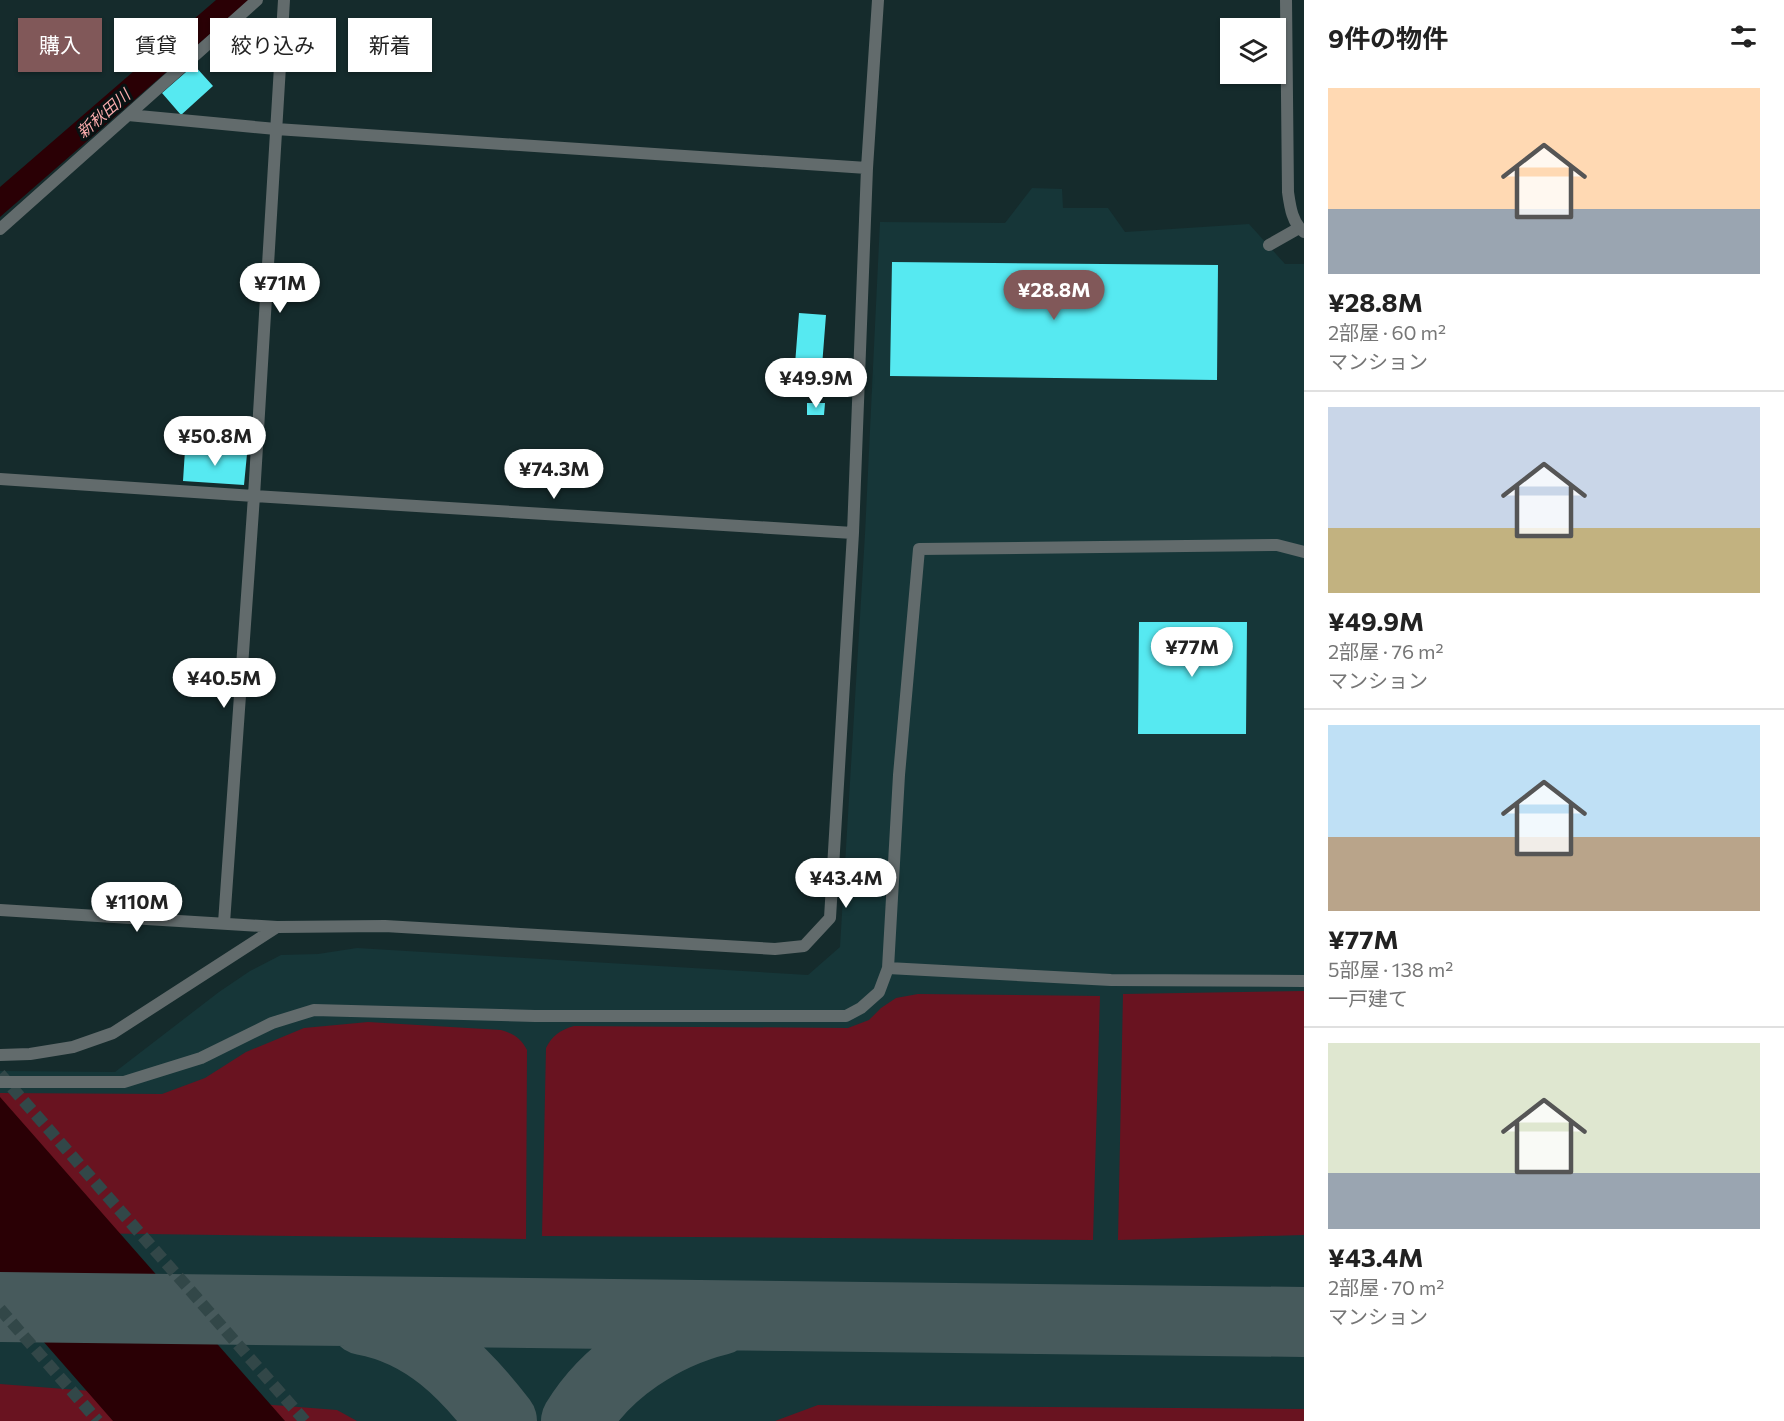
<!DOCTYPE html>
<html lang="ja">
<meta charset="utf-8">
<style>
body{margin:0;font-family:Commissioner,"Noto Sans JP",sans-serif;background:#f2f2f2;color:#222;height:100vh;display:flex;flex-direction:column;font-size:22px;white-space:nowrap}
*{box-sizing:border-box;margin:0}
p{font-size:20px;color:#767676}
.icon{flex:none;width:33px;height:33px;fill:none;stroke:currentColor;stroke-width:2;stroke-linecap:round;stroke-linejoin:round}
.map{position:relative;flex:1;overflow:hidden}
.details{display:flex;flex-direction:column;background:#fff;width:480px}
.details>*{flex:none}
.hud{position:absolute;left:18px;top:18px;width:570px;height:54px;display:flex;gap:12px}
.controls{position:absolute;left:1220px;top:18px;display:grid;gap:12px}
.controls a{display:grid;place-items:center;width:66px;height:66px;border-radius:0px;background:#fff;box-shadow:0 2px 4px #0004;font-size:30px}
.price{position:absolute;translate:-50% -51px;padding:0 14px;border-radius:21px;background:#fff;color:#222;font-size:20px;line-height:39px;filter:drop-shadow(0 2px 3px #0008)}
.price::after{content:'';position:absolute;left:50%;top:36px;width:18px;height:14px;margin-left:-9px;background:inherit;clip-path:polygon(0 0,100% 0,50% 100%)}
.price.active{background:#815859;color:#fff}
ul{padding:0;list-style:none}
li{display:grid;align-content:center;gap:12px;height:318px;padding:0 24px}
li+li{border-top:2px solid #e0e0e0}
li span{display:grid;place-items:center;height:186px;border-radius:0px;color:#555}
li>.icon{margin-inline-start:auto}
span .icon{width:108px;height:108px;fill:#fffc;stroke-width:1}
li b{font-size:26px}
h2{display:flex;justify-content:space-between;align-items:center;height:72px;padding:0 24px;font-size:26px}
.pill{padding:0 21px;border-radius:0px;background:#fff;box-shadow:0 2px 4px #0004;font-size:21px;line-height:54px}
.pill.active{background:#815859;color:#fff}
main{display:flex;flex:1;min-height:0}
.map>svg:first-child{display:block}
</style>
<main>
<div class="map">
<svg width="1304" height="1421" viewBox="0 0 1304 1421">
<rect width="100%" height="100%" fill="#152b2c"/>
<path fill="#163638" d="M1032,188L1062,189L1063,208H1108L1125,232L1249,224L1285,264H1304V1421H0V1071L115,1072L219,992L250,971L281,955L318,954L357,948L808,975L840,947L865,534L880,222L1005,223Z"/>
<path fill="#691320" d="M1304,991V1235L1118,1240L1123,994Z
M918,994L1100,996L1093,1240L542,1236L546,1048C552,1036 560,1030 574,1026L848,1028L869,1020L881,1008L896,998Z
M368,1022L501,1030C514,1034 521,1038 527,1050L526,1239L0,1232V1093L162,1094L205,1078L246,1052L304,1028Z
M0,1384L337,1410L357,1421H0Z
M818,1405L1304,1409V1421H775Z"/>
<path fill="#2a0005" d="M216,0H249L0,217V187Z
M0,1097L285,1421H113L0,1292Z"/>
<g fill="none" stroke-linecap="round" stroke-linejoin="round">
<path stroke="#475a5c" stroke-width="70" d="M0,1307L1304,1322
M363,1320C425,1331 466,1374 502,1421
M576,1421C606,1371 663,1334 720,1320"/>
</g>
<path fill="#56e9f1" d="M194,65L213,86L181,115L162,93Z
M892,262L1218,265L1217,380L890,376Z
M799,313L826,315L821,379L794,377Z
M807,403H825L824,415H807Z
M185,450L247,454L244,485L183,481Z
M1139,622H1247L1246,734H1138Z"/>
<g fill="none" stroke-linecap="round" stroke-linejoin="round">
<path stroke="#324748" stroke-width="12" stroke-dasharray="12 6" stroke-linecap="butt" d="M0,1074L305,1421
M0,1309L98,1421"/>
<path stroke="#626b6c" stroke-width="12" d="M1286,0L1288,192C1290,206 1292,223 1304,232
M1269,245L1299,228
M888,968L1111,980L1304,981
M0,1082H124L201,1058L272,1023L314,1010L535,1016H846L861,1008L879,992L888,968L899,775L919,549L1277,545L1304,552"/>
<path stroke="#626b6c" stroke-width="12" d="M128,115L276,129L867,168
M0,229L257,0
M0,479L254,496L853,533
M0,910L277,927
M224,923L254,496L284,0
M0,1055L30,1054L73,1047L113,1033L277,927L385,926L775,949L804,946L830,918L853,533L867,168L878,0"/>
</g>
<g text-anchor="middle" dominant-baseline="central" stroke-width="6" stroke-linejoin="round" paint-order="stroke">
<g font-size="16" font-style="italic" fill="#faacad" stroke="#081112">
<text transform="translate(103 113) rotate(-41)">新秋田川</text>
</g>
</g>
</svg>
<div class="controls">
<a><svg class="icon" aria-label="layers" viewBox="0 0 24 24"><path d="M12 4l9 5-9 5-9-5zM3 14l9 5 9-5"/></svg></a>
</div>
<b class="price" style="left:280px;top:314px">¥71M</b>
<b class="price active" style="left:1054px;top:321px">¥28.8M</b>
<b class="price" style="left:816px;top:409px">¥49.9M</b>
<b class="price" style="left:215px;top:467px">¥50.8M</b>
<b class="price" style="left:554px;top:500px">¥74.3M</b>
<b class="price" style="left:1192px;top:678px">¥77M</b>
<b class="price" style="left:224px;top:709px">¥40.5M</b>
<b class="price" style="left:846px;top:909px">¥43.4M</b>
<b class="price" style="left:137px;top:933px">¥110M</b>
<div class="hud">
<a class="pill active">購入</a>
<a class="pill">賃貸</a>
<a class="pill">絞り込み</a>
<a class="pill">新着</a>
</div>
</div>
<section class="details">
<h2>9件の物件<svg class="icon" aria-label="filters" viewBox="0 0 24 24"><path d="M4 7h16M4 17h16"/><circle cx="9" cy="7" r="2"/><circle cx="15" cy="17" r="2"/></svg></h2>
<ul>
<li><span style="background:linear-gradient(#ffd9b3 65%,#9aa5b1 0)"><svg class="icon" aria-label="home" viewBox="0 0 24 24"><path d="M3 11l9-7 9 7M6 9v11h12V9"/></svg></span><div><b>¥28.8M</b><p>2部屋 · 60 m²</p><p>マンション</p></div></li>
<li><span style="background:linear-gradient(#c9d6e8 65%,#c2b280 0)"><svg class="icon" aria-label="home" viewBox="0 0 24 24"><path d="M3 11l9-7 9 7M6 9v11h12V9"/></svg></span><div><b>¥49.9M</b><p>2部屋 · 76 m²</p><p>マンション</p></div></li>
<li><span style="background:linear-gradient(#bfe0f5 60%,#b9a48a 0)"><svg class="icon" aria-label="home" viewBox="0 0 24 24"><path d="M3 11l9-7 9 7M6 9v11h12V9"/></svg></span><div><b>¥77M</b><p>5部屋 · 138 m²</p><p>一戸建て</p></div></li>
<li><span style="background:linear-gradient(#dfe7d0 70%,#9aa5b1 0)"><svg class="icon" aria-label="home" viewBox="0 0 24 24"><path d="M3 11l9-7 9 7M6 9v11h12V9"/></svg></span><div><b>¥43.4M</b><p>2部屋 · 70 m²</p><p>マンション</p></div></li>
</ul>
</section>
</main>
